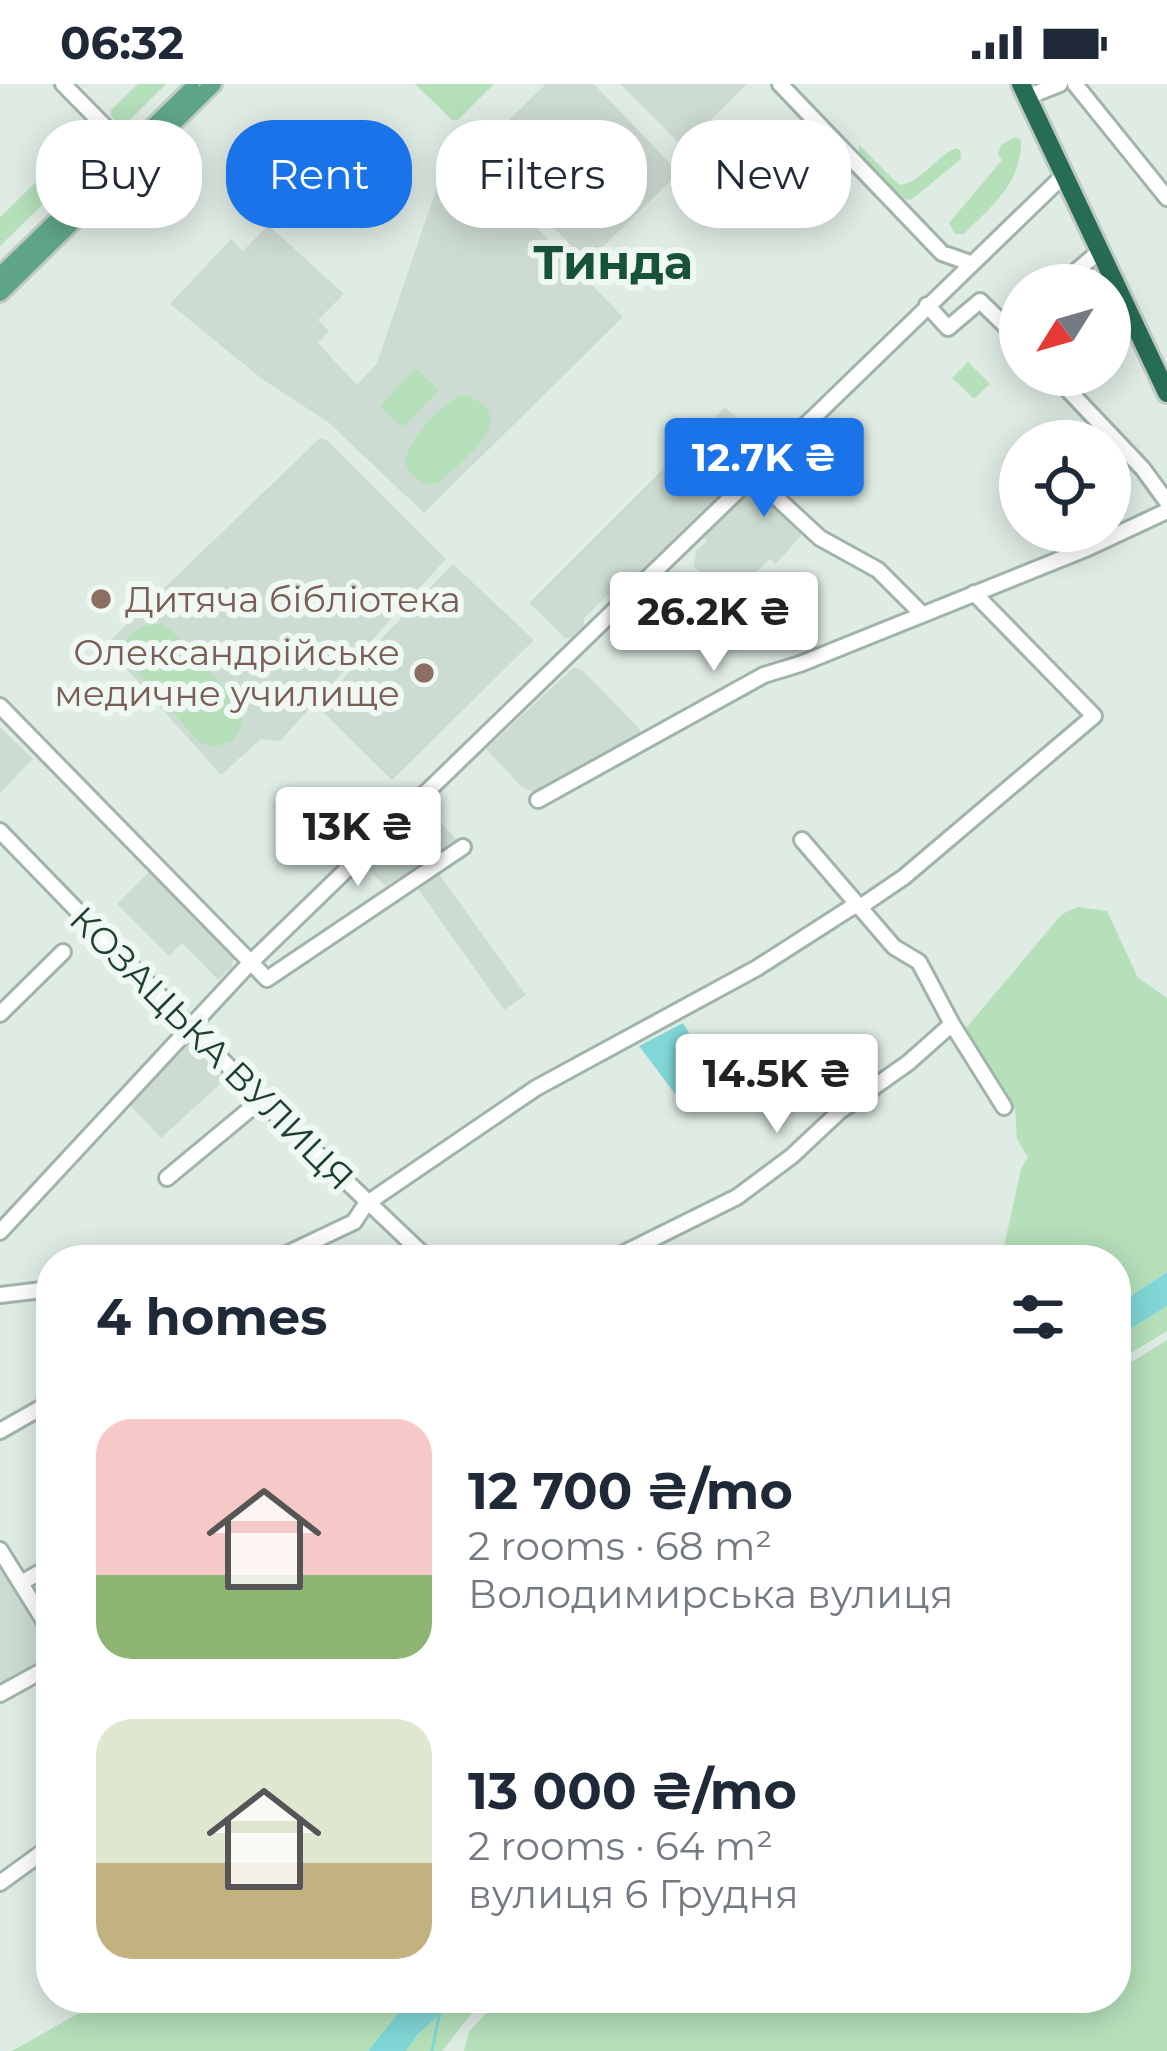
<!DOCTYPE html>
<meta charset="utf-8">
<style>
body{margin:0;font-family:Montserrat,sans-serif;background:#f6f6f7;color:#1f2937;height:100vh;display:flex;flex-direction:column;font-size:45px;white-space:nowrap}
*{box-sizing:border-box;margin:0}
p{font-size:39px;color:#747a83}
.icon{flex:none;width:66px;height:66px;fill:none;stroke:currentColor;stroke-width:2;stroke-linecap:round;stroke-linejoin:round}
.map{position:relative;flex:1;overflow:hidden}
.side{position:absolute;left:36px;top:1161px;width:1095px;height:768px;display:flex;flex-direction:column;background:#fff;border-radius:48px;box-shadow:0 6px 30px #0003}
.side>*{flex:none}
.hud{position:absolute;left:36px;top:36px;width:1095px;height:108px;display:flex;gap:24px}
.needle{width:78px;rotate:233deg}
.controls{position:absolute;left:999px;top:180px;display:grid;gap:24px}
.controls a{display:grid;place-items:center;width:132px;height:132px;border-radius:50%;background:#fff;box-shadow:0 6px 30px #0003;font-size:60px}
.price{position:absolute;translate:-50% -102px;padding:0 27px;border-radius:12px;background:#fff;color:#222;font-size:39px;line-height:78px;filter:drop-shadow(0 3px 6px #0008)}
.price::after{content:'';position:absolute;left:50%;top:72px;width:36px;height:27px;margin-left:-18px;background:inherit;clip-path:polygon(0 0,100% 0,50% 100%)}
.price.active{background:#1a73e8;color:#fff}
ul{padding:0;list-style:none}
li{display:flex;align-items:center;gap:36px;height:300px;padding:0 60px}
li span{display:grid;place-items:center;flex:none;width:336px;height:240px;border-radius:36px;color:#555}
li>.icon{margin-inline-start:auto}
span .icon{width:144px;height:144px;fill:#fffc;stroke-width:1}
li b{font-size:51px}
h2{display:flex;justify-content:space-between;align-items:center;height:144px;padding:0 60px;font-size:51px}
.pill{padding:0 42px;border-radius:48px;background:#fff;box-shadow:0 6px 30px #0003;font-size:42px;line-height:108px}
.pill.active{background:#1a73e8;color:#fff}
.status{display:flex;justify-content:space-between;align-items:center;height:84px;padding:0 60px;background:#fff;direction:ltr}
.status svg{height:33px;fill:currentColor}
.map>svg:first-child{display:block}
</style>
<div class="status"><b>06:32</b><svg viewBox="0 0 49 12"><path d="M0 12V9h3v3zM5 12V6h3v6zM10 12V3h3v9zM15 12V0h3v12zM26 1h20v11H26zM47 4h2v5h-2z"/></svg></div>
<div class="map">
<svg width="1167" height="1967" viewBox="0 0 1167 1967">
<rect width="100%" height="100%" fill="#dfece4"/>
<path fill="#cddcd3" d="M546,0H594L679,89L587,178L479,65Z
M620,0H747L683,63Z
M469,74L623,233L424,429L328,338L262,295L170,220L231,155L243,167L268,141L344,210L318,236L329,247L318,259L357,301L377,279L437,103Z
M725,323L762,359L764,367L620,507H612L584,534V541L571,554H565L529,519Z
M320,354L328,357L446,475L280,657L261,655L221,691L105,561Z
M757,403L802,445V450L776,480L770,475L724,518L694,482L696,467L706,458L705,451Z
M453,480L534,556L392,696L317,622Z
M574,583L582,586L640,645V651L537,710L521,702L486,665Z
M0,643L33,675L0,709Z
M426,723L460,759L385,802L365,782Z
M151,786L234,872L232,882L218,896L182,859L169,872L117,820Z
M437,787L526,911L504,926L416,802Z
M191,954L230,991L161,1054L127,1018L184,956Z
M0,1485L51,1565V1577L0,1607Z"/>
<path fill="#b5e0ba" d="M138,0H166L122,44L111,32V26Z
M415,0H494L458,36H452Z
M95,41L107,53L106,59L0,162V133Z
M1015,53L1021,56C1022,99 992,122 964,150H955L949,139L1002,76L998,70L1001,61Z
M859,61L899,101C921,99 935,73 956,64L960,66L961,75L911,116L901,114L859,70Z
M968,278L990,300L974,315L952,294Z
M416,284L439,306L403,344L380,322Z
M466,311C524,333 464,375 441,397C424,405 413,394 405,380C407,356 443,315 466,311Z
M160,540L171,546L239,620L243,639L232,658L210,663L199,658L125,575C120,551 137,540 160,540Z
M1078,823L1107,827L1138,894L1167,914V1188L1116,1222V1176H1001L1021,1085L1028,1073L1017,1055L1015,1024L961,950L1062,830Z
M1167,1222V1247L1116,1278V1254Z
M1167,1256V1967H464L469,1948L500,1914H1116V1288Z
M106,1914H410L368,1967H12Z
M458,1914H484L442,1967H406L417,1951Z"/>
<path fill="#81d7d7" d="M683,939L720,1002L685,1023L639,962Z
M1167,1188V1222L1116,1254V1222Z
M410,1914H458L417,1951L406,1967H368Z"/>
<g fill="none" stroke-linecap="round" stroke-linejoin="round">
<path stroke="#81d7d7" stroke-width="3" d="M432,1967L440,1928"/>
<defs>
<path id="minor" d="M63,0L129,67
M780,0L942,169L970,179
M1075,0L1167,114
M1027,13L1060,0
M1060,201L1101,166
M927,221L948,244L980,217L1020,256
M1054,291L1143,385L1167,418
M752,391L820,454L878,486L921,529
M0,622L267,895L463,763
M538,716L764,591L800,580L1088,464L1167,427
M0,747L261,1016L429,1176
M802,756L894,863L919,878L952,940L1004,1023
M0,930L63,868
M167,1094L261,1016
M0,1148L249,880L1065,90
M274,1176L354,1138L366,1120L536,1004L757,884L852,823H860L904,793L1094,632L974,509
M610,1176L737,1113L792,1072L840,1027L908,979L952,940
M0,1211L51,1205
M0,1347L51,1318
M0,1466L51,1548
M21,1499L51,1482
M0,1610L51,1582
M0,1799L51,1762"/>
<path id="major" d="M0,192L192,5
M0,209L213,0"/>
<path id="highway" d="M1021,0L1167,309"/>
</defs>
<use href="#minor" stroke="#a1b4aa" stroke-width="20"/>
<use href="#major" stroke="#c0c9c5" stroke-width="22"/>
<use href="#highway" stroke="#c0c9c5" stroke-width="24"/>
<use href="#minor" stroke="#fff" stroke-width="14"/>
<use href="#major" stroke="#5fa688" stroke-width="16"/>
<use href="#highway" stroke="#276d53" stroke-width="18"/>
</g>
<g fill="#8d6e63" stroke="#f0f8f3" stroke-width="4.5">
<circle cx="101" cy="515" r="12"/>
<circle cx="424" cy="589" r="12"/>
</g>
<g text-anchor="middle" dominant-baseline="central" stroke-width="12" stroke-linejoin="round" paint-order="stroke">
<g font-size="36" fill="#785e54" stroke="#f0f8f3" text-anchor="start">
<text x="125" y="515">Дитяча бібліотека</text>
<text x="400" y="568" text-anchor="end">Олександрійське<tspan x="400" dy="41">медичне училище</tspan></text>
</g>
<g font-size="36" fill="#1e3e30" stroke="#f0f8f3">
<text transform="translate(212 964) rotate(45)">КОЗАЦЬКА ВУЛИЦЯ</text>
</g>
<g font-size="48" font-weight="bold" fill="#18523a" stroke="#f0f8f3">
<text x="613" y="178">Тинда</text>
</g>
</g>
</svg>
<div class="controls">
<a><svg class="needle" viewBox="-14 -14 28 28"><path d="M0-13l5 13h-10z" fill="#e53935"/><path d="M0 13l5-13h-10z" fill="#747a83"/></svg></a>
<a><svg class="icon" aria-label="locate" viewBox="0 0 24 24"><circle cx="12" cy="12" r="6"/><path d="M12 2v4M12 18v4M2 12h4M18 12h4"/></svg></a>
</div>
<b class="price active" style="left:764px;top:436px">12.7K ₴</b>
<b class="price" style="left:714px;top:590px">26.2K ₴</b>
<b class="price" style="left:358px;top:805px">13K ₴</b>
<b class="price" style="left:777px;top:1052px">14.5K ₴</b>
<div class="hud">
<a class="pill">Buy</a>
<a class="pill active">Rent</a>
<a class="pill">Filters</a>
<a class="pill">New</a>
</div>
<section class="side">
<h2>4 homes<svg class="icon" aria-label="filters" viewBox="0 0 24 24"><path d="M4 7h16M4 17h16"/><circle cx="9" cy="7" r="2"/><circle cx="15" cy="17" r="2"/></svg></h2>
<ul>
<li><span style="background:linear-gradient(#f6c9c9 65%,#8fb573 0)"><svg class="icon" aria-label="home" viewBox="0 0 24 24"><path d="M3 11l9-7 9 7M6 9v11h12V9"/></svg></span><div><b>12 700 ₴/mo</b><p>2 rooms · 68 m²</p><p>Володимирська вулиця</p></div></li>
<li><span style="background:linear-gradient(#dfe7d0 60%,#c2b280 0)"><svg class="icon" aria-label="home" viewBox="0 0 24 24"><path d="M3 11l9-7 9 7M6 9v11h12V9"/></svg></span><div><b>13 000 ₴/mo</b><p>2 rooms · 64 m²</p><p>вулиця 6 Грудня</p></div></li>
</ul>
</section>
</div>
